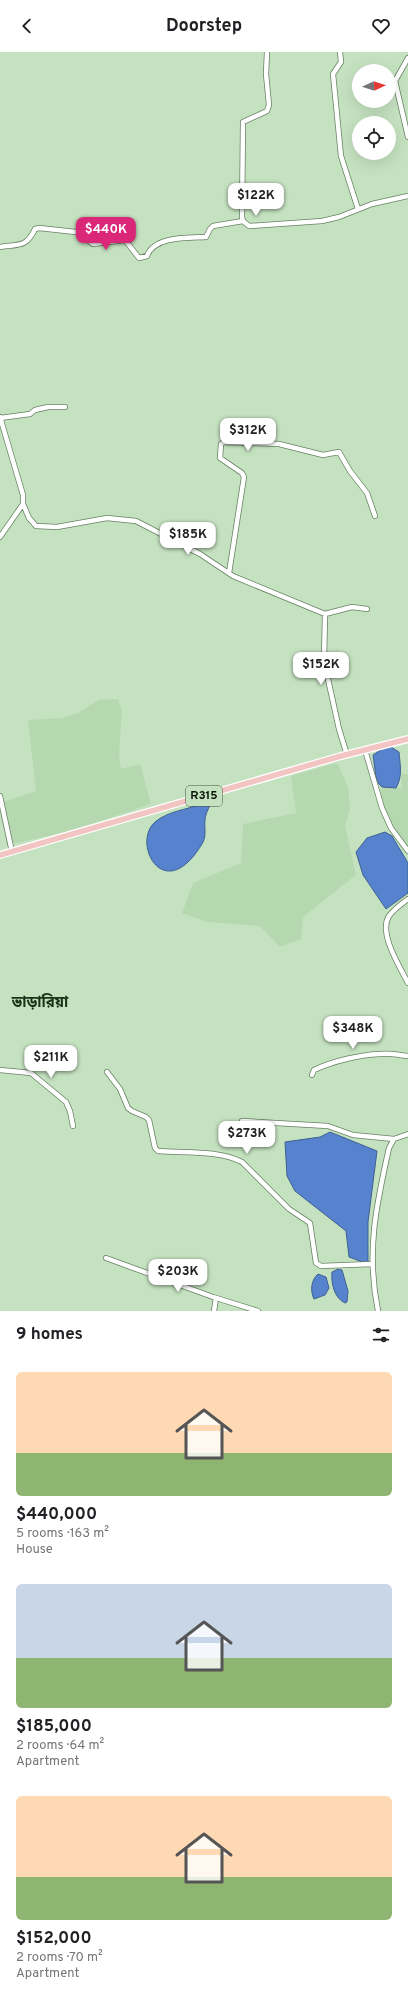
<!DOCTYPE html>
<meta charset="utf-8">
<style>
body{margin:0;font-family:Overpass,"Noto Sans Bengali",sans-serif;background:#f2f2f2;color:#202124;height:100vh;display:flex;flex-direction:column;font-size:15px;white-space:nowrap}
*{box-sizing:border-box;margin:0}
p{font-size:13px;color:#757577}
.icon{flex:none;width:22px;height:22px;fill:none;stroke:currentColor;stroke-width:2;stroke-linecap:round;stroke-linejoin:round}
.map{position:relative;height:1259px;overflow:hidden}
.side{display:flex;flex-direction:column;background:#fff;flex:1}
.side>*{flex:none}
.needle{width:26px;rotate:86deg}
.controls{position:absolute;left:352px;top:12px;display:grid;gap:8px}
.controls a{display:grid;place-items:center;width:44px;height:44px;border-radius:50%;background:#fff;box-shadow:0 4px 16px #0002;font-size:20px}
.price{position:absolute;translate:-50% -34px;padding:0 9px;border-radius:8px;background:#fff;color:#222;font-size:13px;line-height:26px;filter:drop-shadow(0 1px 2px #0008)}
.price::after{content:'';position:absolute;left:50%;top:24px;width:12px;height:9px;margin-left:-6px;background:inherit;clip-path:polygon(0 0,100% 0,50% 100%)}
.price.active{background:#db2777;color:#fff}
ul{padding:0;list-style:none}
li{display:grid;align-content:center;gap:8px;height:212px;padding:0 16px}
li span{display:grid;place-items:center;height:124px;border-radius:6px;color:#555}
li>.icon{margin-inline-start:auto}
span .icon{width:72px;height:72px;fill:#fffc;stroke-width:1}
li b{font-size:17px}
h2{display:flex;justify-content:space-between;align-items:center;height:48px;padding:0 16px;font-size:17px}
header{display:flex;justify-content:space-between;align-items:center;height:52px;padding:0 16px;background:#fff;font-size:18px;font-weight:700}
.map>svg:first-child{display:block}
</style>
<header><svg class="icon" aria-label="back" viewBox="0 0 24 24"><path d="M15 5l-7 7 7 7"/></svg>Doorstep<svg class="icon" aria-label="heart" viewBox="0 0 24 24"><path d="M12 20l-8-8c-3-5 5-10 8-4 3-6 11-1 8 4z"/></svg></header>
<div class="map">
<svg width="408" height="1259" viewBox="0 0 408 1259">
<rect width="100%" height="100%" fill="#c5e2c0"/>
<path fill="#b6d8b0" d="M118,647L122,659L119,702L121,717L140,712L151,752L71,779L7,793L0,761V751L36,739L28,668L61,666L78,661L99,648Z
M337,711L348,735L350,757L345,774L356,823L303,865L301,887L280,895L260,874L207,870L182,861L193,831L241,811L243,772L296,761L291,724Z
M401,722H408V799L380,749L382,735L402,736Z"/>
<path fill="#5682ce" stroke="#3f6192" d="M391,695L399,700C400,713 403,724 396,736L382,735L379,732L376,725L373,703L382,697Z
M201,752L210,753C208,758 205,763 205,768C204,776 207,784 202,792C164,855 131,791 155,770C168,759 186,758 201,752Z
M385,780L392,784L408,811V841L386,857L363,823L356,800L367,786Z
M330,1080L377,1099L368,1170V1212L349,1205L346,1179L295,1139L287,1124L285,1090L320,1085Z
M338,1217L342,1218L348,1239L347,1250L345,1251C334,1246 331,1231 332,1220Z
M318,1222L326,1225L329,1236L325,1243L314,1247C310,1239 311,1228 318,1222Z"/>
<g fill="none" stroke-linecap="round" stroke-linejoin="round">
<defs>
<path id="minor" d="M267,0L266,22L269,53L267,59L243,70L242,165L243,169L249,174L322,169L339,165L372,152L408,144
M340,0L341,10L333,22L341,104L358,157
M408,6L395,29L408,85
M0,195C19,192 26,196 35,177L39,176L85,181L89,189L93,192L125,188L139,206L147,204C154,184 187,186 206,185L210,177L213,174L243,169
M0,365L23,443V452L0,485
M0,366L30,362L35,358L48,355H65
M23,452L29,466L36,474L57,475L107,466L136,469L200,502L233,524L325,562L352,555L367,557
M229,521L244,425L242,421L220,406L221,392L224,390L279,392L323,403L339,400L350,419L367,441L375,464
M325,562L324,609L339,677L347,703
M365,698L382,756L391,776L408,799
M0,744L12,800
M408,847C401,852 394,857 389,864C378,881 400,915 408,931
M0,1018L31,1021L66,1050L70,1059L73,1074
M107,1020L120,1037L128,1056L132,1059L146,1065L149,1068L155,1096L158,1099C185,1101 218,1098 242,1110L289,1157L310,1171L316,1211L321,1214L372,1212
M312,1023L314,1018C333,1009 359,1003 380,1002C389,1001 399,1003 408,1004
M242,1069L328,1074L353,1083L394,1087
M106,1206L213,1245L258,1259
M214,1259L216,1246
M378,1259C366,1200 376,1154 389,1096L394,1087L408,1082"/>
<path id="major" d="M0,803L341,704L408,687"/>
</defs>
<use href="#minor" stroke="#668162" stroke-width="6"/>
<use href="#major" stroke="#fff" stroke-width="8"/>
<use href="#minor" stroke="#fff" stroke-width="4.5"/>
<use href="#major" stroke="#f2c4c2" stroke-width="5.5"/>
</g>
<g text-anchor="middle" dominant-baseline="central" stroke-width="3.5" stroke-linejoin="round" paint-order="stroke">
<rect fill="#c5e2c0" stroke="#41513e" stroke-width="1" x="186" y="734" width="36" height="20" rx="3"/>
<g font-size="12" font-weight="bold" fill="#091307">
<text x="204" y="744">R315</text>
</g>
<g font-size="15" font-weight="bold" fill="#193116" stroke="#c5e2c0">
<text x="40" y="951">ভাড়ারিয়া</text>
</g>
</g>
</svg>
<div class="controls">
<a><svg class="needle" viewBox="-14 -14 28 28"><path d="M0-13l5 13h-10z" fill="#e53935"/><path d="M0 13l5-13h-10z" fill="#757577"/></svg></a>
<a><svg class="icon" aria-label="locate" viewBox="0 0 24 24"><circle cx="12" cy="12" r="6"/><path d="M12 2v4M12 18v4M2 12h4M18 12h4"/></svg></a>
</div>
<b class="price" style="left:256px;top:165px">$122K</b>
<b class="price active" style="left:106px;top:199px">$440K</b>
<b class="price" style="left:248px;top:400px">$312K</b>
<b class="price" style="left:188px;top:504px">$185K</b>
<b class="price" style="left:321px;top:634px">$152K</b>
<b class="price" style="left:353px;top:998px">$348K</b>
<b class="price" style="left:51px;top:1027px">$211K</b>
<b class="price" style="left:247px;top:1103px">$273K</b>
<b class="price" style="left:178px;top:1241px">$203K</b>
</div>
<section class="side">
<h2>9 homes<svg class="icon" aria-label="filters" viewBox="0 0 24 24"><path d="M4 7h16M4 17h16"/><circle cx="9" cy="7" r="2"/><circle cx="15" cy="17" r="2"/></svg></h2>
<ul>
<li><span style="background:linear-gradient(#ffd9b3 65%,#8fb573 0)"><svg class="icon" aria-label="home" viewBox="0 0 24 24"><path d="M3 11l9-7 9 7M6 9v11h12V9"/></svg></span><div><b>$440,000</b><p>5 rooms · 163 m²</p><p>House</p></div></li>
<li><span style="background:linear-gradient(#c9d6e8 60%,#8fb573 0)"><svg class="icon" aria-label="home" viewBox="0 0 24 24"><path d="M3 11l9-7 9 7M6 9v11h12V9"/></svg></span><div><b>$185,000</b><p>2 rooms · 64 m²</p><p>Apartment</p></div></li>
<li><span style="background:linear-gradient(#ffd9b3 65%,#8fb573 0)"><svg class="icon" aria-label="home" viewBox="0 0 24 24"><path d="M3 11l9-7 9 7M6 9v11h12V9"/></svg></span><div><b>$152,000</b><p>2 rooms · 70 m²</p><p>Apartment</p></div></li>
</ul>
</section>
